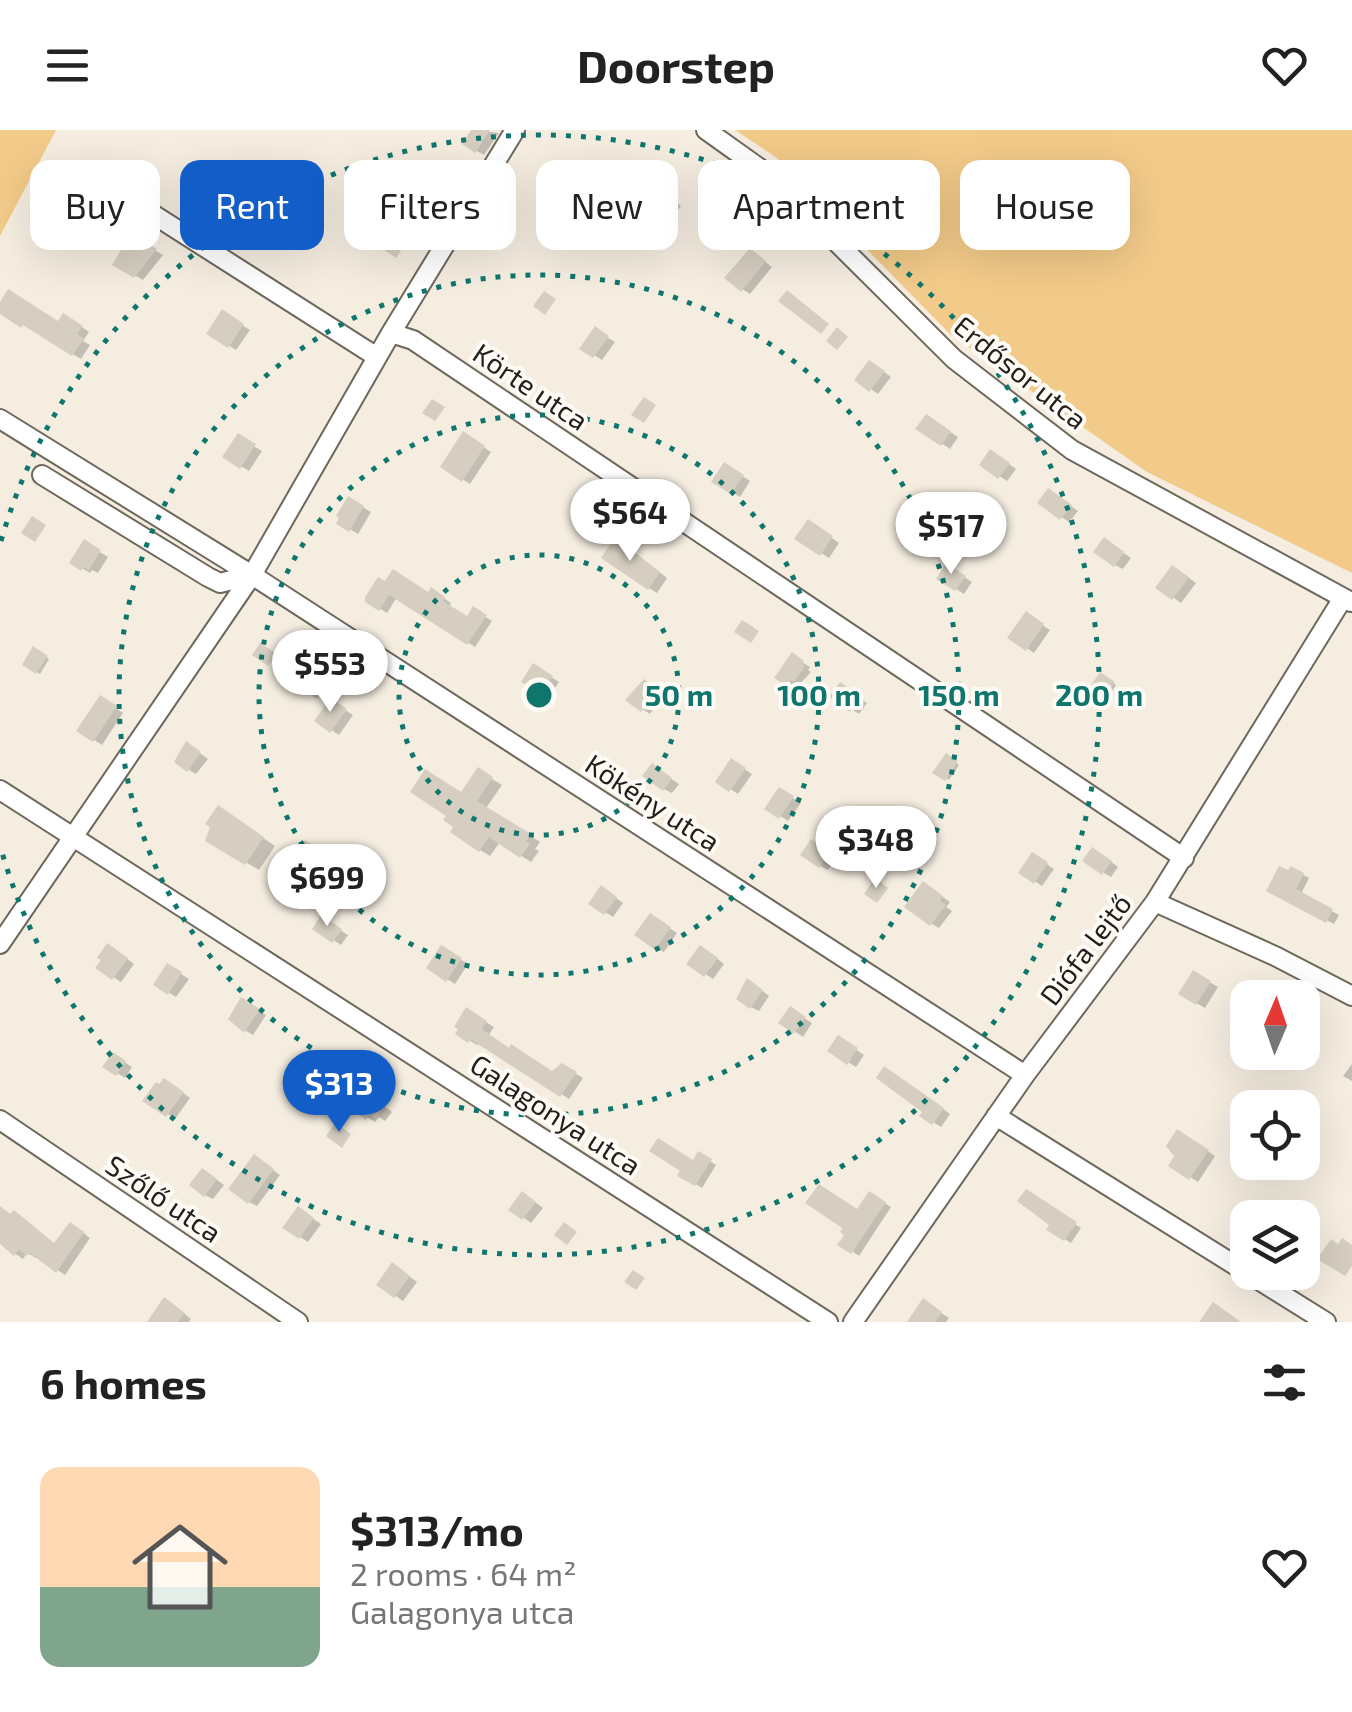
<!DOCTYPE html>
<meta charset="utf-8">
<style>
body{margin:0;font-family:"Exo 2",sans-serif;background:#f2f2f2;color:#222;height:100vh;display:flex;flex-direction:column;font-size:38px;white-space:nowrap}
*{box-sizing:border-box;margin:0}
p{font-size:32px;color:#767676}
.icon{flex:none;width:55px;height:55px;fill:none;stroke:currentColor;stroke-width:2;stroke-linecap:round;stroke-linejoin:round}
.map{position:relative;height:1192px;overflow:hidden}
.details{display:flex;flex-direction:column;background:#fff;flex:1}
.details>*{flex:none}
.hud{position:absolute;left:30px;top:30px;width:1292px;height:90px;display:flex;gap:20px}
.needle{width:65px;rotate:2deg}
.buttons{position:absolute;left:1230px;top:850px;display:grid;gap:20px}
.buttons a{display:grid;place-items:center;width:90px;height:90px;border-radius:20px;background:#fff;box-shadow:0 10px 40px #0002;font-size:50px}
.price{position:absolute;translate:-50% -85px;padding:0 22px;border-radius:35px;background:#fff;color:#222;font-size:32px;line-height:65px;filter:drop-shadow(0 2px 5px #0008)}
.price::after{content:'';position:absolute;left:50%;top:60px;width:30px;height:22px;margin-left:-15px;background:inherit;clip-path:polygon(0 0,100% 0,50% 100%)}
.price.active{background:#135dc8;color:#fff}
ul{padding:0;list-style:none}
li{display:flex;align-items:center;gap:30px;height:250px;padding:0 40px}
li span{display:grid;place-items:center;flex:none;width:280px;height:200px;border-radius:20px;color:#555}
li>.icon{margin-inline-start:auto}
span .icon{width:120px;height:120px;fill:#fffc;stroke-width:1}
li b{font-size:42px}
h2{display:flex;justify-content:space-between;align-items:center;height:120px;padding:0 40px;font-size:42px}
.tag{padding:0 35px;border-radius:20px;background:#fff;box-shadow:0 10px 40px #0002;font-size:35px;line-height:90px}
.tag.active{background:#135dc8;color:#fff}
header{display:flex;justify-content:space-between;align-items:center;height:130px;padding:0 40px;background:#fff;font-size:45px;font-weight:700}
.map>svg:first-child{display:block}
</style>
<header><svg class="icon" aria-label="menu" viewBox="0 0 24 24"><path d="M4 6h16M4 12h16M4 18h16"/></svg>Doorstep<svg class="icon" aria-label="heart" viewBox="0 0 24 24"><path d="M12 20l-8-8c-3-5 5-10 8-4 3-6 11-1 8 4z"/></svg></header>
<div class="map">
<svg width="1352" height="1192" viewBox="0 0 1352 1192">
<rect width="100%" height="100%" fill="#f5ede0"/>
<path fill="#f2ca89" d="M0,0H56L0,106Z
M735,0H1352V443L1147,342L950,204L777,28Z"/>
<path fill="#0003" d="M474,0L499,3L484,25L465,14Z
M667,65L681,76L664,98L656,93Z
M132,107L163,125L143,150L116,134Z
M758,126L772,137L750,164L742,159Z
M0,176L59,194L72,190L89,202L83,211L90,215L81,229L0,181Z
M223,183L250,200L236,220L209,203Z
M595,200L615,212L602,230L583,218Z
M877,237L891,247L878,264L857,249Z
M927,287L958,307L950,319L919,298Z
M464,304L491,322L470,354L443,337Z
M239,307L262,321L249,341L226,327Z
M999,327L1016,339L1007,351L982,335Z
M725,335L750,351L740,367L714,351Z
M1057,366L1078,381L1069,392L1041,373Z
M349,369L371,382L358,404L339,393Z
M809,392L839,413L829,428L798,408Z
M85,413L108,427L98,443L92,440L90,443L72,432Z
M623,414L667,448L657,463L649,458Z
M1112,415L1131,428L1123,439L1115,435Z
M947,436L972,452L964,464L939,448Z
M1181,442L1196,453L1181,473L1159,457Z
M379,450L439,465L451,473L449,477L468,489L474,480L492,491L475,517L397,467L387,483L368,471Z
M1027,485L1050,500L1034,523L1011,507Z
M34,520L49,529L40,544L25,534Z
M792,526L810,537L808,540L811,542L796,558L778,547Z
M534,536L559,552L553,561L549,559L546,564L524,551Z
M305,539L335,559L328,569L353,585L339,605L318,591L330,573L296,552Z
M1101,546L1116,555L1106,570L1091,560Z
M645,552L663,564L650,584L628,570Z
M840,555L867,573L859,584L833,567Z
M101,569L123,583L102,615L79,600Z
M194,619L208,629L196,644L189,640Z
M946,626L959,635L949,650L936,642Z
M732,631L752,644L738,664L718,651Z
M479,641L502,655L486,678L540,712L535,719L539,721L531,732L500,712L490,726L480,720L462,665Z
M660,641L679,654L672,663L664,659Z
M780,660L801,673L788,691L768,678Z
M231,686L275,716L259,740L208,710Z
M313,717L336,733L325,749L295,728Z
M819,717L836,729L828,740L820,736Z
M1101,724L1118,737L1111,747L1104,743Z
M1033,725L1054,739L1042,756L1021,742Z
M1292,739L1309,748L1301,764L1339,785L1334,794L1269,760Z
M931,759L950,772L946,777L952,781L939,798L932,794Z
M609,763L623,773L613,787L591,773Z
M322,789L348,805L341,815L315,799Z
M658,790L677,803L664,822L656,818Z
M442,818L468,834L455,854L429,837Z
M116,821L134,834L121,852L98,837Z
M709,822L724,834L713,849L690,834Z
M168,836L189,849L176,867L156,854Z
M1194,843L1218,857L1205,878L1181,864Z
M756,856L769,866L759,881L751,877Z
M242,871L266,885L253,905L234,894Z
M1248,875V892L1240,888Z
M790,879L812,893L803,907L781,892Z
M467,881L494,897L488,906L511,921L553,944L563,936L583,948L569,969L479,912L477,915L458,903Z
M1302,900L1319,909L1311,922L1302,918Z
M838,908L864,925L856,937L830,921Z
M114,925L132,937L125,948L106,936Z
M1352,934V951L1343,946Z
M893,943L950,984L941,997L922,985L925,981Z
M172,955L190,968L175,989L146,970Z
M376,970L392,982L385,991L379,987L375,992L357,981Z
M1178,1002L1215,1026L1198,1052L1171,1035L1177,1026Z
M699,1024L716,1035L702,1058L681,1045Z
M262,1032L280,1045L257,1076L249,1072Z
M210,1045L224,1055L213,1069L205,1065Z
M1026,1062L1081,1098L1071,1113L1049,1099L1052,1095Z
M870,1064L891,1077L859,1126L841,1114Z
M531,1069L543,1078L531,1093L512,1079Z
M306,1084L321,1094L308,1112L300,1107Z
M0,1087L55,1115L79,1099L90,1108L65,1145L38,1126L36,1128L27,1123L23,1129L0,1113Z
M401,1140L417,1152L403,1171L379,1154Z
M924,1172L949,1188L946,1192H919Z
M172,1174L191,1189L189,1192H171Z"/>
<path fill="#d6cec1" d="M471,0H490L475,23L462,14Z
M659,58L675,70L655,95L639,83Z
M131,103L157,119L134,148L112,135Z
M386,104L404,116L396,128L378,116Z
M750,118L766,131L741,162L724,148Z
M8,159L58,191L63,183L83,196L77,204L84,209L72,226L23,195L21,198L0,184V172Z
M787,160L829,194L821,204L778,171Z
M544,161L556,169L545,185L533,176Z
M222,179L244,194L228,218L206,204Z
M595,196L609,206L593,228L579,219Z
M837,197L848,207L837,220L826,211Z
M869,230L885,241L869,262L854,250Z
M644,267L656,275L644,293L631,285Z
M432,269L445,277L435,291L422,283Z
M926,284L951,301L941,316L915,299Z
M463,301L485,316L462,352L440,337Z
M238,303L256,314L240,339L222,327Z
M990,319L1010,333L998,349L979,335Z
M724,332L744,345L731,364L711,352Z
M1048,358L1072,375L1060,390L1037,373Z
M348,366L364,376L349,402L336,394L339,388L336,386Z
M32,386L46,395L35,412L21,403Z
M808,389L833,406L820,426L794,409Z
M615,407L660,442L648,460L601,428Z
M1104,407L1124,422L1114,437L1093,422Z
M84,409L101,420L89,440L83,437L81,441L69,433Z
M946,433L966,446L955,461L936,449Z
M1172,435L1189,447L1172,470L1155,458Z
M393,439L428,462L431,457L445,467L443,471L467,486L473,476L487,485L467,515L389,465L379,481L365,472V467L378,447L385,451Z
M1026,481L1044,494L1026,521L1007,508Z
M742,490L759,501L751,513L734,502Z
M260,513L277,524L268,536L252,525Z
M33,516L48,526L36,544L22,535Z
M792,522L804,531L802,534L805,536L794,552L791,550L787,556L774,548Z
M533,533L553,546L544,559L541,557L537,562L521,552Z
M304,536L329,552L317,569L293,553Z
M1100,542L1115,552L1102,570L1088,560Z
M644,549L657,558L641,582L625,570Z
M840,552L861,566L850,582L829,567Z
M100,565L117,576L93,612L76,601Z
M331,568L347,579L330,603L314,591Z
M186,611L201,622L187,642L174,632Z
M946,623L958,631L945,651L932,643Z
M731,628L746,638L729,662L715,652Z
M652,633L672,648L663,661L642,646Z
M478,637L493,647L477,671L531,704L526,711L530,714L520,728L489,707L479,722L450,702L453,697L443,690L446,686L410,662L425,639L461,662Z
M779,657L794,666L779,689L764,679Z
M218,675L264,707L245,735L205,711L210,697L205,694Z
M811,709L830,723L819,738L800,725Z
M305,710L330,727L316,746L291,729Z
M1092,717L1112,731L1102,745L1082,731Z
M1032,722L1048,732L1034,754L1018,743Z
M1279,736L1288,740L1291,736L1304,743L1296,759L1333,779L1326,793L1266,761Z
M875,748L888,758L877,773L864,764Z
M923,751L943,766L940,771L946,775L930,796L904,777Z
M601,755L617,767L604,785L588,774Z
M650,783L671,797L655,820L634,805Z
M321,785L342,799L332,813L312,799Z
M107,813L128,828L112,850L95,838L101,830L97,828Z
M441,815L462,828L446,852L426,838Z
M700,815L718,828L704,847L686,834Z
M167,833L182,842L168,865L153,855Z
M1193,840L1211,851L1196,875L1178,864Z
M747,848L763,860L750,879L736,869Z
M241,867L260,879L244,903L228,889Z
M790,876L806,887L794,904L778,893Z
M466,877L487,891L482,899L509,918L511,914L552,941L562,933L577,942L560,967L470,909L468,913L455,904L458,899L454,897Z
M838,905L858,918L847,935L827,921Z
M113,922L126,931L116,946L102,937Z
M884,936L944,978L932,995L919,986L922,982L876,948Z
M164,948L184,962L166,987L142,971L156,952L159,954Z
M299,953L315,964L303,980L288,969Z
M368,963L385,975L376,989L370,984L366,990L354,981Z
M335,993L351,1004L342,1018L326,1006Z
M1177,999L1209,1020L1189,1050L1168,1036L1174,1026L1166,1016Z
M658,1008L693,1030L698,1021L712,1029L695,1056L677,1046L680,1041L649,1021Z
M254,1024L274,1039L248,1074L228,1059Z
M202,1038L217,1049L204,1067L189,1055Z
M819,1054L857,1079L869,1061L886,1072L851,1124L837,1115L844,1105L840,1102L842,1098L805,1073Z
M1026,1059L1077,1092L1064,1111L1046,1100L1049,1095L1017,1071Z
M522,1061L536,1072L522,1090L508,1080Z
M0,1076L10,1084L14,1080L54,1113L70,1092L84,1102L56,1143L30,1123L27,1126L19,1120L14,1126L0,1114Z
M298,1076L314,1088L299,1109L282,1098Z
M564,1092L577,1102L567,1115L554,1105Z
M1342,1108L1352,1115V1136L1345,1146L1317,1129L1331,1109L1338,1114Z
M392,1132L410,1146L394,1168L376,1155Z
M633,1140L645,1148L636,1160L624,1152Z
M164,1167L185,1183L178,1192H147Z
M923,1168L942,1182L935,1192H907Z
M1213,1172L1241,1192H1199Z"/>
<g fill="none" stroke-linecap="round" stroke-linejoin="round">
<defs>
<path id="minor" d="M706,0L769,45L954,229L1072,320L1351,472
M115,60L377,227
M391,203L413,210L1184,728
M0,289L252,445L1025,945
M42,345L208,447L220,453L251,445
M0,660L828,1192
M1155,772L1275,826L1352,866
M0,814L252,445L391,203L515,0
M996,986L1326,1192
M0,990L298,1192
M853,1192L1025,945L1155,772L1343,468"/>
</defs>
<use href="#minor" stroke="#6e675c" stroke-width="22"/>
<use href="#minor" stroke="#fff" stroke-width="18"/>
</g>
<g fill="none" stroke="#0f766e" stroke-width="5" stroke-dasharray="5 10">
<circle cx="539" cy="565" r="140"/>
<circle cx="539" cy="565" r="280"/>
<circle cx="539" cy="565" r="420"/>
<path d="M1 411A560 560 0 1 1 1 719"/>
</g>
<g text-anchor="middle" dominant-baseline="central" stroke-width="8" stroke-linejoin="round" paint-order="stroke">
<g font-size="28" fill="#221f1b" stroke="#fefbf6">
<text transform="translate(1021 242) rotate(39)">Erdősor utca</text>
<text transform="translate(531 256) rotate(34)">Körte utca</text>
<text transform="translate(653 672) rotate(33)">Kökény utca</text>
<text transform="translate(1085 819) rotate(-53)">Diófa lejtő</text>
<text transform="translate(556 984) rotate(33)">Galagonya utca</text>
<text transform="translate(164 1068) rotate(34)">Szőlő utca</text>
</g>
</g>
<circle cx="539" cy="565" r="15" fill="#0f766e" stroke="#fefbf6" stroke-width="5"/>
<g font-size="30" text-anchor="middle" font-weight="bold" fill="#0f766e" stroke="#fefbf6" stroke-width="8" stroke-linejoin="round" paint-order="stroke">
<text x="679" y="576">50 m</text>
<text x="819" y="576">100 m</text>
<text x="959" y="576">150 m</text>
<text x="1099" y="576">200 m</text>
</g>
</svg>
<div class="buttons">
<a><svg class="needle" viewBox="-14 -14 28 28"><path d="M0-13l5 13h-10z" fill="#e53935"/><path d="M0 13l5-13h-10z" fill="#767676"/></svg></a>
<a><svg class="icon" aria-label="locate" viewBox="0 0 24 24"><circle cx="12" cy="12" r="6"/><path d="M12 2v4M12 18v4M2 12h4M18 12h4"/></svg></a>
<a><svg class="icon" aria-label="layers" viewBox="0 0 24 24"><path d="M12 4l9 5-9 5-9-5zM3 14l9 5 9-5"/></svg></a>
</div>
<b class="price" style="left:630px;top:434px">$564</b>
<b class="price" style="left:951px;top:447px">$517</b>
<b class="price" style="left:330px;top:585px">$553</b>
<b class="price" style="left:876px;top:761px">$348</b>
<b class="price" style="left:327px;top:799px">$699</b>
<b class="price active" style="left:339px;top:1005px">$313</b>
<div class="hud">
<a class="tag">Buy</a>
<a class="tag active">Rent</a>
<a class="tag">Filters</a>
<a class="tag">New</a>
<a class="tag">Apartment</a>
<a class="tag">House</a>
</div>
</div>
<section class="details">
<h2>6 homes<svg class="icon" aria-label="filters" viewBox="0 0 24 24"><path d="M4 7h16M4 17h16"/><circle cx="9" cy="7" r="2"/><circle cx="15" cy="17" r="2"/></svg></h2>
<ul>
<li><span style="background:linear-gradient(#ffd9b3 60%,#7fa58c 0)"><svg class="icon" aria-label="home" viewBox="0 0 24 24"><path d="M3 11l9-7 9 7M6 9v11h12V9"/></svg></span><div><b>$313/mo</b><p>2 rooms · 64 m²</p><p>Galagonya utca</p></div><svg class="icon" aria-label="heart" viewBox="0 0 24 24"><path d="M12 20l-8-8c-3-5 5-10 8-4 3-6 11-1 8 4z"/></svg></li>
</ul>
</section>
